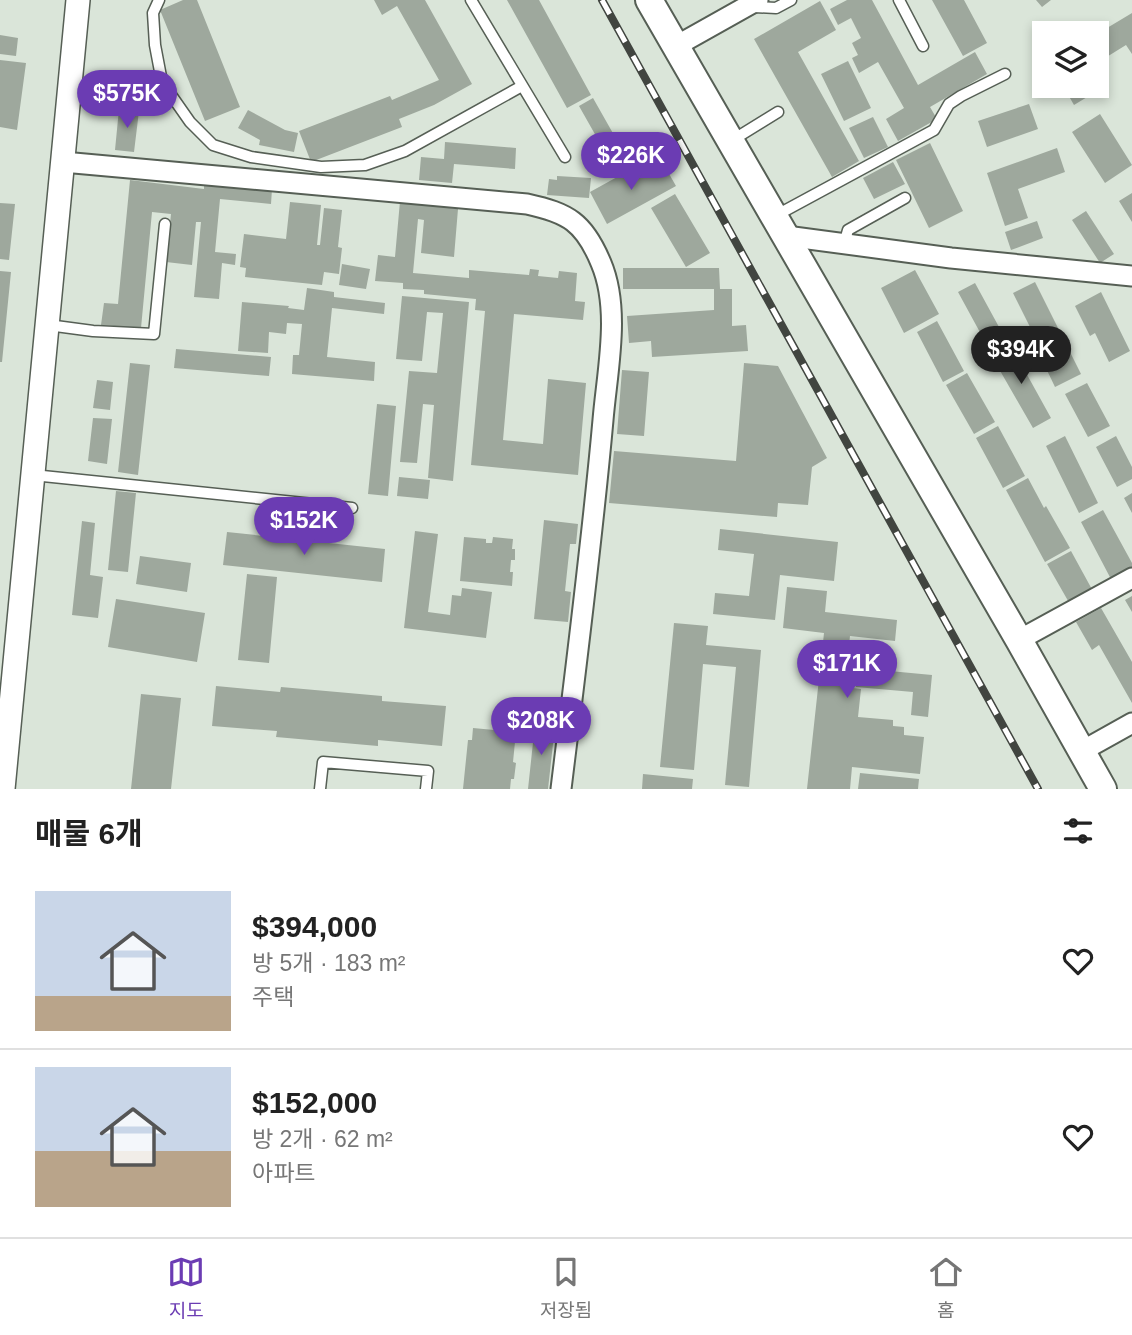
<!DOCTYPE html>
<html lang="ko">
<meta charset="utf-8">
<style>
body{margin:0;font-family:Arial,"Noto Sans KR",sans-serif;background:#f2f2f2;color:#222;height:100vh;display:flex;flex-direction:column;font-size:26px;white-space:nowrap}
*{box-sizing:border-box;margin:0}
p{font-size:23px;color:#767676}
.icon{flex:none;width:38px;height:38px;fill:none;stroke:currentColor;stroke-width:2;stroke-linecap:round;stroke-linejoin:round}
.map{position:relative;height:789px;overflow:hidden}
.side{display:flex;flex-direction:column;background:#fff;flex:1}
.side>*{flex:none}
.buttons{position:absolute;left:1032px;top:21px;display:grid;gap:14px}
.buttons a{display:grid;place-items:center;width:77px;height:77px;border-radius:0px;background:#fff;box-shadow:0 4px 10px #0003;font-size:35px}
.price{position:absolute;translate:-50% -60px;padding:0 16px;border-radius:24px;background:#6b3cb3;color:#fff;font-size:23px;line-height:46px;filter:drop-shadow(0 2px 4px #0008)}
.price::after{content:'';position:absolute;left:50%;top:42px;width:21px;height:16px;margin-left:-10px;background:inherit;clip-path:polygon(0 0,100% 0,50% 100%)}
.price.current{background:#222;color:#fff}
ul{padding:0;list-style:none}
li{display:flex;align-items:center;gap:21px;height:175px;padding:0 35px}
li+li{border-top:2px solid #e0e0e0}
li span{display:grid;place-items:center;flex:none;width:196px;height:140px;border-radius:0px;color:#555}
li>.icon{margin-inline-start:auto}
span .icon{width:84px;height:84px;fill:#fffc;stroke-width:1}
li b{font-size:30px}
h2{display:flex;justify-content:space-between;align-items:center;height:84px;padding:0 35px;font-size:30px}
.tab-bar{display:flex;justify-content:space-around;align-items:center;height:98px;border-top:2px solid #e0e0e0;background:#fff;font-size:19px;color:#767676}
.tab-bar a{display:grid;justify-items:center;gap:4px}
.tab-bar .current{color:#6b3cb3}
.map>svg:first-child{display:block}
</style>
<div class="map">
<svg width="1132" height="789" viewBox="0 0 1132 789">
<rect width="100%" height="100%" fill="#dae5d9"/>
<path fill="#9ea89d" d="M183,0H197L240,107L205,121L160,10Z
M374,0H425L472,84L434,105L399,119L402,127L311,162L299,131L390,96L392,100L439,80L397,6L382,15Z
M507,0H539L591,95L567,108Z
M847,0H872L918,85L975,52L987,74L930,107L937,119L898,141L886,119L904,108L878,62L859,73L852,58L858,55L852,43L861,38L851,18L838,25L830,9Z
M932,0H964L987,43L963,56Z
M1036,0H1051L1042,7Z
M820,1L836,30L798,52L859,161L832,177L754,39Z
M1132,13V54L1126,45L1097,63V34Z
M0,35L18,38L16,56L0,54Z
M0,60L26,63L17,130L0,127Z
M848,61L871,108L844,121L821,74Z
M1097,81L1102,88L1074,105L1063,86H1097Z
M593,98L623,151L609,159L579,106Z
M1029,104L1038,129L987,147L978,121Z
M119,109L139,111L134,152L115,150Z
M248,110L285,130L298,133L294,152L259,145L260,140L238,128Z
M1100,114L1132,165L1105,183L1072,132Z
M873,117L888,147L864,158L849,128Z
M445,142L516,148L515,169L454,164L452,183L419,180L421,157L444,159Z
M930,143L963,211L929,228L896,160Z
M1057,148L1065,172L1018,189L1028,218L1005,226L987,173Z
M893,162L905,184L874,199L863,178Z
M664,165L676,186L607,224L590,192L637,166L644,177Z
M557,176L591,178L589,198L547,195L549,179L557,180Z
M130,180L204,189V183L272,189L271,204L220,199L215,252L236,254L235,265L222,263L219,299L194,297L201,222H196L192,265L166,262L171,214L152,212L141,328L101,325L104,303L118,304Z
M1132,193V222L1119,201Z
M675,194L710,253L686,267L651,208Z
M400,201L458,209L454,257L421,253L424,220L418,219L413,273L469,278V270L529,275L530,269L539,270L538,276L558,278L559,271L577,273L575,301L585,302L583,320L514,314L503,440L543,444L548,379L586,383L578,475L471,465L485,311L475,310L476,299L424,294V290L403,289V283L375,281L378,255L395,257Z
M290,202L321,205L317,245H320L324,208L342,210L338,247L342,248L339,274L324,272L322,285L245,277L246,268L240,267L244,234L286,239Z
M0,203L15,204L9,260L0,259Z
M1086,211L1114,254L1100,263L1072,220Z
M1037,221L1043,238L1011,250L1005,232Z
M342,264L370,269L366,289L339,285Z
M623,268H719L720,289H732V326L746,325L748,351L652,357L651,341L629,343L627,316L714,310V289H623Z
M915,270L939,314L904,333L881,288Z
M0,271L11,272L2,362H0Z
M1035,282L1081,374L1055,387L1031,337L1034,335L1013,293Z
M975,283L1005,338L988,347L958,292Z
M307,288L334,292V297L385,303L384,314L332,308L327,357L375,362L374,381L292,374L293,355H299L302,324L287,323L286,334L269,332L268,353L238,351L242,302L289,306L288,308L304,310Z
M1101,292L1130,351L1109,362L1095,333L1090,336L1075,306Z
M402,296L469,302L453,481L428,478L434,405L423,404L417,463L400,462L409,371L437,373L443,313L427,312L422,361L396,359Z
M937,321L964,371L943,382L917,332Z
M1010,344L1051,418L1033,428L991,355Z
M176,349L271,357L269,376L174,368Z
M130,363L150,365L138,475L118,472Z
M744,363L778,366L827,458L812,467L808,505L778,503L777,517L609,503L614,451L736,461Z
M622,370L649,372L644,436L617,434Z
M967,373L995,422L974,434L946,385Z
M97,380L113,382L110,410L93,408Z
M1087,383L1110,426L1088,437L1065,394Z
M377,404L396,406L388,496L368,494Z
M93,418L112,419L107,464L88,461Z
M998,426L1025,476L1003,488L976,438Z
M1065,436L1098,503L1079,513L1046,446Z
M1116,436L1132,467V479L1117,487L1096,447Z
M399,477L430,480L428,499L397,496Z
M1028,478L1044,508L1046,506L1070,548L1045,562L1006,490Z
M116,491L136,493L128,572L108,570Z
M1132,493V513L1124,498Z
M1103,510L1132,563V570L1112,581L1081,522Z
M544,520L578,524L576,544H570L565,591L571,592L568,622L534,619Z
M82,521L95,523L90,575L103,577L98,618L72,615Z
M720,529L838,542L834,581L780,575L775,620L713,614L715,593L749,596L754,554L718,550Z
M415,531L438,534L428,612L450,615L452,595L461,596L462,588L492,592L486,638L404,628Z
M227,532L385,549L382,582L223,565Z
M464,537L486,539V543H492L493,537L513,539L512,549H515V560H511L510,572H513L512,586L460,581Z
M1071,551L1094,593L1071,606L1047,564Z
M140,556L191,563L187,592L136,584Z
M247,574L277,577L269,663L238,660Z
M787,587L827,591L825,612L897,620L895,641L850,636L844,687L861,689L858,717L893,720V726L904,727V735L924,737L920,774L852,767L850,789H807L824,633L783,628Z
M1132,596V612L1125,600Z
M116,599L205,613L197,662L108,647Z
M1101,608L1132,662V703L1099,645L1092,650L1076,622Z
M674,623L708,626L706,645L761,650L749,787L725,785L736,667L703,664L694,770L660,767Z
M858,668L932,675L928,717L911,715L913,692L856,687Z
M216,686L280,692L281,687L382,696V701L446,706L442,746L378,740V746L276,737L277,731L212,726Z
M141,694L181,698L171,789H131Z
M535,724L555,726L548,789H528Z
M473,728L516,732L513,762L516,763L514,779H511L510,789H463L468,740H472Z
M860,773L919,779L918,789H858Z
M643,774L693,779L692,789H642Z"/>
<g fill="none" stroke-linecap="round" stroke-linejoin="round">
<defs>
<path id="service" d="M159,0L153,13L155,45L162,82L190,122L213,145L251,157L321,167L365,165L405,151L522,86
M471,0L565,157
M899,0L923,46
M754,7L776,8L791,0
M71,89L117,94L162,82
M731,141L778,112
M775,216L934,130L949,104L961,96L1005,74
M844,244L848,230L905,198
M48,325L93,331L154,334L165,224
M33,475L352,508
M320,789L323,762L428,771L426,789"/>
<path id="minor" d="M676,46L758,0
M63,162L527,204C568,213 584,222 601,263C621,310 607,371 603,420C592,543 576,666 561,789
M786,236L951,258L1132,276
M1019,640L1132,578
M1082,751L1132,723"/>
<path id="tertiary" d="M3,789L78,0"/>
<path id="secondary" d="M649,0L1019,640L1103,789"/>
</defs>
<use href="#service" stroke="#565f55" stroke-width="13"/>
<use href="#minor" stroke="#565f55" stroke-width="23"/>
<use href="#tertiary" stroke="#565f55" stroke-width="26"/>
<use href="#secondary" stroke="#565f55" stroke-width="30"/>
<use href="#service" stroke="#fff" stroke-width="10"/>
<use href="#minor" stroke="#fff" stroke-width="19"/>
<use href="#tertiary" stroke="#fff" stroke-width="23"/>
<use href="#secondary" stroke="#fff" stroke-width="26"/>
<defs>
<path id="rail" d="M602,0L1038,789"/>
</defs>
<use href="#rail" stroke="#414540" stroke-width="8"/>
<use href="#rail" stroke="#fff" stroke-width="5" stroke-dasharray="16" stroke-linecap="butt"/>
</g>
</svg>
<div class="buttons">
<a><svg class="icon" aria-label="layers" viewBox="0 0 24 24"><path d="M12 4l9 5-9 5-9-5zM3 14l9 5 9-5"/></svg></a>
</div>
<b class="price" style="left:127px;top:130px">$575K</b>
<b class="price" style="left:631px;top:192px">$226K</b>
<b class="price current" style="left:1021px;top:386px">$394K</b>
<b class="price" style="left:304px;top:557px">$152K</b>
<b class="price" style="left:847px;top:700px">$171K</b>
<b class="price" style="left:541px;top:757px">$208K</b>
</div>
<section class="side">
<h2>매물 6개<svg class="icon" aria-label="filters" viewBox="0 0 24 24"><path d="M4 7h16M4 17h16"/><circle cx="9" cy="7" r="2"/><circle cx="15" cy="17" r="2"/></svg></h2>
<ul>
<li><span style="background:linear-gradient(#c9d6e8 75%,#b9a48a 0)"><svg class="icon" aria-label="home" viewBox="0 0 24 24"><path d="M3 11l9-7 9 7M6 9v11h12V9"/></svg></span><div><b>$394,000</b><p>방 5개 · 183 m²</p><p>주택</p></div><svg class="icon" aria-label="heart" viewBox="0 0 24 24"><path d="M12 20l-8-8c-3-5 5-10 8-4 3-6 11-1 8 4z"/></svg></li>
<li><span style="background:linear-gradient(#c9d6e8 60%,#b9a48a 0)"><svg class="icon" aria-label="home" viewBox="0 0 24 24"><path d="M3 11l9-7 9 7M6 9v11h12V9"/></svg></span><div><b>$152,000</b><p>방 2개 · 62 m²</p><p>아파트</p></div><svg class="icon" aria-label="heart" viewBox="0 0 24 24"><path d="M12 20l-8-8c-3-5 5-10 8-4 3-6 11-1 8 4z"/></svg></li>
</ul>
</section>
<nav class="tab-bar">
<a class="current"><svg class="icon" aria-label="map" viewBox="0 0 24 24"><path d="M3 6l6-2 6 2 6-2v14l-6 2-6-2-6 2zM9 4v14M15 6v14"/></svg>지도</a>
<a><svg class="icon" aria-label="saved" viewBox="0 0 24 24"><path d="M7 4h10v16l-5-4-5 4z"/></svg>저장됨</a>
<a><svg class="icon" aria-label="home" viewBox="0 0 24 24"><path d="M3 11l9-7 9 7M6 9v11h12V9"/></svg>홈</a>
</nav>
